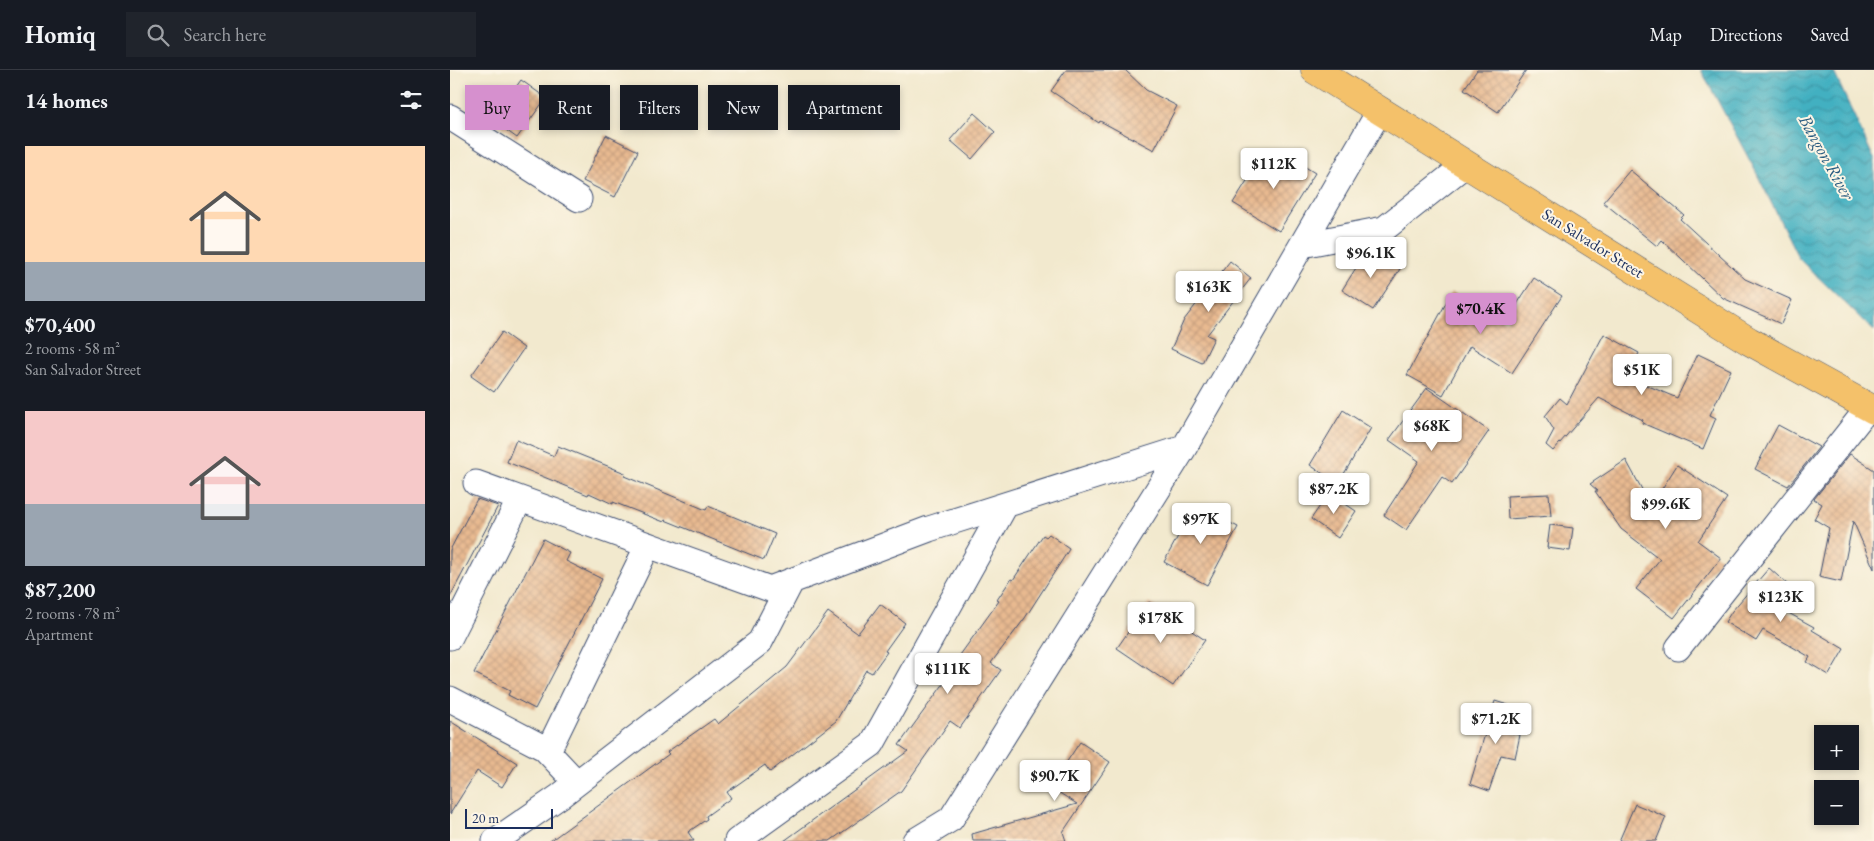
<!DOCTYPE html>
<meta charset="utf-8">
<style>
body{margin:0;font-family:"EB Garamond",serif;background:#20242c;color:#f1f3f6;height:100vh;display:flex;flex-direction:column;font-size:19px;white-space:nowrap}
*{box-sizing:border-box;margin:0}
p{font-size:16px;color:#9ea1a6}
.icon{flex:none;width:28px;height:28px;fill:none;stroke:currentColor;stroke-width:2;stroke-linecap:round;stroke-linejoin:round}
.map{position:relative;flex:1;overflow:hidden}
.side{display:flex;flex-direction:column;background:#171b24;width:450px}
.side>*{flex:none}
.top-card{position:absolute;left:15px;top:15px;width:475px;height:45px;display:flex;gap:10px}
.controls{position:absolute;left:1364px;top:655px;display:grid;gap:10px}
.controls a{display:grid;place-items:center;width:45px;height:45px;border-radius:0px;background:#171b24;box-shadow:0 2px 8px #0003;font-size:25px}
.scale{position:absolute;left:15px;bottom:12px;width:88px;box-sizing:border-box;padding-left:5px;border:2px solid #1b2f5e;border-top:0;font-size:14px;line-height:18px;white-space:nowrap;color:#1b2f5e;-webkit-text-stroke:4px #fcf5e5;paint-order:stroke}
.price{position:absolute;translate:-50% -42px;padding:0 11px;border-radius:5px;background:#fff;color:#222;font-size:16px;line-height:32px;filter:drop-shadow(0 1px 2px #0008)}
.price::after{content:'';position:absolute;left:50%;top:30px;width:15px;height:11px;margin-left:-8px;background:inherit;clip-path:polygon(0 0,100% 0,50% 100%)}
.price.on{background:#d690ce;color:#111}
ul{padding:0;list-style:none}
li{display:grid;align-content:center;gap:10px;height:265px;padding:0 25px}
li span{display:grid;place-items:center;height:155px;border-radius:0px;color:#555}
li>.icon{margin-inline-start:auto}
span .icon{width:90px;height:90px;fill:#fffc;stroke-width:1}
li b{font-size:21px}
h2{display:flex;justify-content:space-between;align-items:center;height:60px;padding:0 25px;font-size:21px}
.pill{padding:0 18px;border-radius:0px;background:#171b24;box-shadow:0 2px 8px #0003;font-size:18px;line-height:45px}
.pill.on{background:#d690ce;color:#111}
header{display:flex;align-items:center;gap:30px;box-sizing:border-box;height:70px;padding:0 25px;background:#171b24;border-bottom:1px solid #363941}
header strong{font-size:24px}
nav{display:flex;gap:28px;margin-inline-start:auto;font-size:18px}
.search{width:350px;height:45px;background:#20242c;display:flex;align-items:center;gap:12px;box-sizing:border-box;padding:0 18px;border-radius:0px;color:#9ea1a6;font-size:19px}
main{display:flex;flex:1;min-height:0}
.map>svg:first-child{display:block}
</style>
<header>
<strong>Homiq</strong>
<div class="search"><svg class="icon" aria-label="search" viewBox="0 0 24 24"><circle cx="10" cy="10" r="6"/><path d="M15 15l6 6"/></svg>Search here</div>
<nav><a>Map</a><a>Directions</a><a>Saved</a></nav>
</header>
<main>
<section class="side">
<h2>14 homes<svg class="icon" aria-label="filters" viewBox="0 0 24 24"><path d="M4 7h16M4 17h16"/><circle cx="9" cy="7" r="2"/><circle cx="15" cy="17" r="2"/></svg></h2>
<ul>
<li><span style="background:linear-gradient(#ffd9b3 75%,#9aa5b1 0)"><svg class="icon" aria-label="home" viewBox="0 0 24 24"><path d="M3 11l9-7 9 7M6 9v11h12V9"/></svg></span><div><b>$70,400</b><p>2 rooms · 58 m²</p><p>San Salvador Street</p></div></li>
<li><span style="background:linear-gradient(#f6c9c9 60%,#9aa5b1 0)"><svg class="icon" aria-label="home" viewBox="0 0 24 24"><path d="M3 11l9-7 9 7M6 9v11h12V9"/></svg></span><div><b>$87,200</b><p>2 rooms · 78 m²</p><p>Apartment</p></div></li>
</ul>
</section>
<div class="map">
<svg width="1424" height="771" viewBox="0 0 1424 771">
<defs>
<pattern id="water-waves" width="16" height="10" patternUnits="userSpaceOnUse" patternTransform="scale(1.25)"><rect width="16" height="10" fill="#43b0c1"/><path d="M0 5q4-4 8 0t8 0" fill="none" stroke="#3790a0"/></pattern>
<pattern id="building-cross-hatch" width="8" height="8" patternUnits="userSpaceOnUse" patternTransform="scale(1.25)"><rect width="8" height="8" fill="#e8b990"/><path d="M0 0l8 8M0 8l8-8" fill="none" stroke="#c69f7f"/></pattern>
</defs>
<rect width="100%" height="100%" fill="#fcf5e5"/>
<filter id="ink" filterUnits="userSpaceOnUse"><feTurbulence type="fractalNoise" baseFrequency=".02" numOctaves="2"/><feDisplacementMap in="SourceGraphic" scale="10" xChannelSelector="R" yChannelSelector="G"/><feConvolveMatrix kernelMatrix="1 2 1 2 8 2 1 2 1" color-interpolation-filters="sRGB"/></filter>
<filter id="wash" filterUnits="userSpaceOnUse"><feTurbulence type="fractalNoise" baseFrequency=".0096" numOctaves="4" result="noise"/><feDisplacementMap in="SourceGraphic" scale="20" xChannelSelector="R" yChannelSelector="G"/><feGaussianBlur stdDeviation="1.12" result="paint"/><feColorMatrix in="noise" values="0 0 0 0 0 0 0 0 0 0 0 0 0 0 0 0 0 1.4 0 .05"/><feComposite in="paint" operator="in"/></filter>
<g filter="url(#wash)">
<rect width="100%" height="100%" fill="#f2e9ce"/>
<path fill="url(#water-waves)" stroke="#2f7090" d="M1251,0H1383L1424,89V261L1349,189L1306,102Z"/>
<g id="blocks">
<path fill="url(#building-cross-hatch)" d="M616,0H675L696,20L727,36L704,80L650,51L649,53L601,21Z
M1027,0H1076L1048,42L1014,19Z
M71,10L96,28L67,68L42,50Z
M524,43L545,62L522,89L500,70Z
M156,65L188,81L165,127L133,111Z
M815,82L841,95L844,90L865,103L829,161L783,133Z
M1180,100L1234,145L1230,149L1295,209L1342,230L1331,254L1273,228L1212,170L1207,176L1153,132Z
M918,179L950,199L923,240L892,220Z
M780,191L801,208L757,265L764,268L752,293L721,279L734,250Z
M1084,208L1112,226L1062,303L1020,276L993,325L957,305L1002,222L1056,251Z
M52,262L74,278L44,322L21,306Z
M1154,264L1189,283L1177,307L1227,328L1248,284L1281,300L1260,345L1266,348L1253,379L1192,353L1193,350L1149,328L1103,381L1096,375L1104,360L1095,346L1110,328L1117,334Z
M977,318L1039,361L1002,414L992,407L956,460L934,445L969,391L939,370Z
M893,340L921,358L888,414L860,395Z
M1328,355L1369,377L1338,416L1305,399Z
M66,370L104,386L108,376L175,403L174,406L256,440L258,436L325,464L314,490L215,450L214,452L163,432V434L139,423L138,425L57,392Z
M1400,384L1424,400V499L1403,451L1391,512L1369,507L1379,458L1364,449L1372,434L1364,429Z
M1176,390L1201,436L1227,395L1277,428L1248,471L1271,488L1224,548L1186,519L1210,489L1171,459L1145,421H1148L1140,414Z
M879,423L906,441L888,468L861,449Z
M1099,424L1101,446L1058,449L1057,426Z
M27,429L48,436L0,527V480Z
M745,435L788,457L757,515L714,492Z
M1100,455L1123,458L1120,481L1097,478Z
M599,464L619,478L618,481L575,548L541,593L551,600L510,658L500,651L451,721L380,771H334L458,681L449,675L508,594L505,592L549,531L547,530L561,509L563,510L593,465L596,467Z
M93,469L120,483L116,491L152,509L85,639L58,625L60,621L24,603Z
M1319,498L1338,515L1322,534L1364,557L1362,560L1394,579L1379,605L1357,592L1360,587L1313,560L1306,571L1275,552L1282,541Z
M699,532L755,570L723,616L667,578Z
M430,534L455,553L435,581L437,582L422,603L416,600L386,651L320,702L315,695L277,722L281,728L256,746L257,749L238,762L244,771H100L219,684L217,682L264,649L268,654L337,597L378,542L407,563L409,562Z
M1045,631L1067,638L1059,662L1070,665L1065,688L1051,685L1039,721L1020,714Z
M0,651L67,693L52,717L27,701L0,744Z
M630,672L660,692L613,762L616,771H523L522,764L627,734L600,717Z
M1185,734L1216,747L1206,771H1169Z"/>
</g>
</g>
<g filter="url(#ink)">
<use href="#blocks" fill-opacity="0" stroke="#3b4b6f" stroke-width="1"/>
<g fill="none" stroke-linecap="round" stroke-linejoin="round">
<defs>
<path id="street" d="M0,47L129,129
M852,175L934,159L1016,94
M26,413L320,519L479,459L734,378L930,40
M0,567L70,429
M1228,578L1419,337
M0,629L94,678L127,713
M98,681L198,475
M45,771L110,726L310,572L341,512
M287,771L422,674L555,436
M465,771L501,749L734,378"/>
<path id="highway" d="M865,0L1299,271L1424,340"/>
</defs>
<use href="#street" stroke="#3b4b6f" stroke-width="27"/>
<use href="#highway" stroke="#3b4b6f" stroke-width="29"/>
<use href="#street" stroke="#fff" stroke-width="25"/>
<use href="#highway" stroke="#f4c16a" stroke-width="28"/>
</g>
</g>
<g text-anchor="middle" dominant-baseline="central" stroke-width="4" stroke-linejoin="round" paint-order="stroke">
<g font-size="16" fill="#1b2f5e" stroke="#fcf5e5">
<text transform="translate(1143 173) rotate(32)">San Salvador Street</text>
</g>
<g font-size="18" font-style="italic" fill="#295c81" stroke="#fcf5e5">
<text transform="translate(1377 87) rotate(61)">Bangon River</text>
</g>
</g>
</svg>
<div class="controls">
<a>+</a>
<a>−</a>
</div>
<div class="scale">20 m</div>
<b class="price" style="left:824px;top:120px">$112K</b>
<b class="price" style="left:921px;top:209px">$96.1K</b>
<b class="price" style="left:759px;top:243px">$163K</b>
<b class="price on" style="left:1031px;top:265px">$70.4K</b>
<b class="price" style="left:1192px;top:326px">$51K</b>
<b class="price" style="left:982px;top:382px">$68K</b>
<b class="price" style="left:884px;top:445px">$87.2K</b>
<b class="price" style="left:1216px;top:460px">$99.6K</b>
<b class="price" style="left:751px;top:475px">$97K</b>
<b class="price" style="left:1331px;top:553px">$123K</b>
<b class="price" style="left:711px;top:574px">$178K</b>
<b class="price" style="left:498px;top:625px">$111K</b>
<b class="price" style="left:1046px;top:675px">$71.2K</b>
<b class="price" style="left:605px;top:732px">$90.7K</b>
<div class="top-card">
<a class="pill on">Buy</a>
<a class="pill">Rent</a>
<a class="pill">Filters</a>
<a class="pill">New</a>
<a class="pill">Apartment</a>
</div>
</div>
</main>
